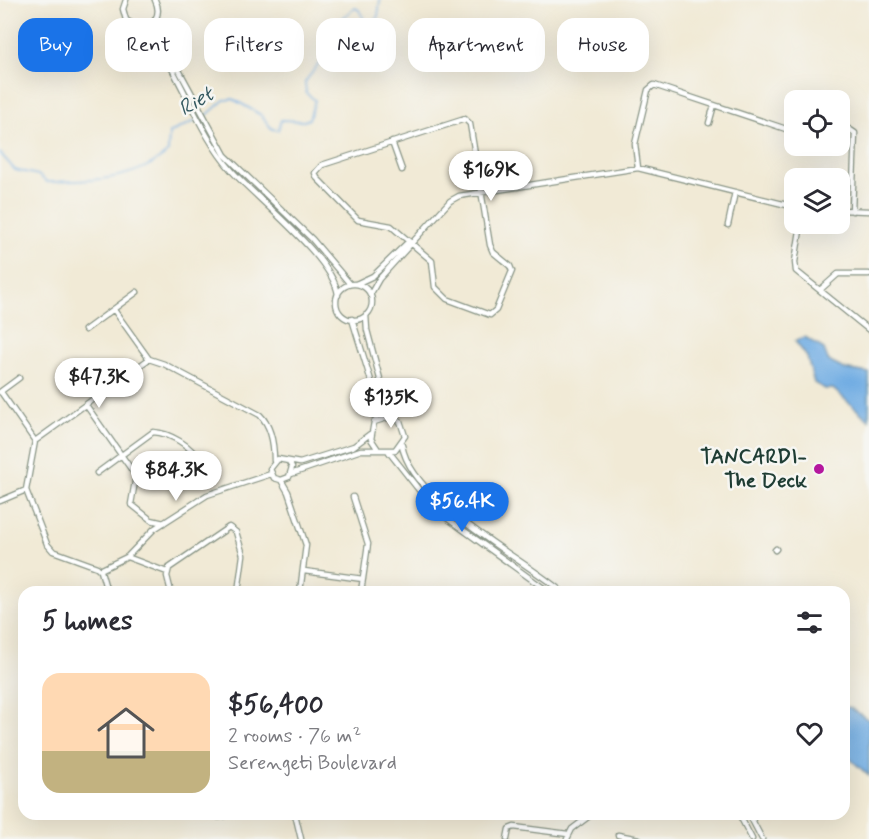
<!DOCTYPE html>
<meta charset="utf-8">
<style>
body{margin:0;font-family:Mynerve,sans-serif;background:#f7f7f7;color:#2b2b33;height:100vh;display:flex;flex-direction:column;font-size:22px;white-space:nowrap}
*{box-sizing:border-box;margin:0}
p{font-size:20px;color:#7c7c81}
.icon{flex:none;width:33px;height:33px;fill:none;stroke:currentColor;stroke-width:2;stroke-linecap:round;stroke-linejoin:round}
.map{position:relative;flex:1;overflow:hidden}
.side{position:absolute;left:18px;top:586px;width:832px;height:234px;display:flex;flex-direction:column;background:#fff;border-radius:18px;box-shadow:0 6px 24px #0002}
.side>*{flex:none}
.top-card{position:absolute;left:18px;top:18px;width:834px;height:54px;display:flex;gap:12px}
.fabs{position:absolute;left:784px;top:90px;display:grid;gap:12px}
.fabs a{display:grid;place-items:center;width:66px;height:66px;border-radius:12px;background:#fff;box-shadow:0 6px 24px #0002;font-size:30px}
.price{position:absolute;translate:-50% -51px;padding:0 14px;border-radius:21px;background:#fff;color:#222;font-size:20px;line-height:39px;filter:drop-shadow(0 2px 3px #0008)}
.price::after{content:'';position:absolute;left:50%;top:36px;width:18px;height:14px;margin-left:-9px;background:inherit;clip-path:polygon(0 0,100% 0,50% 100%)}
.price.active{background:#1a73e8;color:#fff}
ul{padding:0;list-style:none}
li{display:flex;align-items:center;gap:18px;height:150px;padding:0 24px}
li+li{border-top:2px solid #e1e1e2}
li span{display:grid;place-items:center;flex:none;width:168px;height:120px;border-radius:18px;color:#555}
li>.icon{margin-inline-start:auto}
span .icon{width:72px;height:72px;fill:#fffc;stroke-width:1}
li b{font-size:26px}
h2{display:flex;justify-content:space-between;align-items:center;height:72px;padding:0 24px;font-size:26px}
.pill{padding:0 21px;border-radius:18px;background:#fff;box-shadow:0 6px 24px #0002;font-size:21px;line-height:54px}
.pill.active{background:#1a73e8;color:#fff}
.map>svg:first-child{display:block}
</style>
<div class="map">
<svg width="869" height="839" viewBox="0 0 869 839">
<rect width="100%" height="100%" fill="#f6f6f2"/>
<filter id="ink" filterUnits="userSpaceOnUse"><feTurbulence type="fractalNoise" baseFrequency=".0167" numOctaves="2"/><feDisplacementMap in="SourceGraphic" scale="12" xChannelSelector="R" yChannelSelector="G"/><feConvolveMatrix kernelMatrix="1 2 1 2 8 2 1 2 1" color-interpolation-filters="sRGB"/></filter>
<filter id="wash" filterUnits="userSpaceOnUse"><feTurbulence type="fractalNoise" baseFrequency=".008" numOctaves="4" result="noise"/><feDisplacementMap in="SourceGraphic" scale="24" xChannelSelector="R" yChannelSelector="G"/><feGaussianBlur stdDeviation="1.35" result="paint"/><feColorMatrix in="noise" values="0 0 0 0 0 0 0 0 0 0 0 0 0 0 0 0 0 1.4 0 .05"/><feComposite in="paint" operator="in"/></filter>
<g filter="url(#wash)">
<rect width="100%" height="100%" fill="#f1ead6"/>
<path fill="#72ade3" stroke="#48758c" stroke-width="1.5" d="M805,337L824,349L828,360L832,363L844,369L869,373V420L833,389H825L814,383L807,357L795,341Z
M849,707L869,720V776L845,754V708Z"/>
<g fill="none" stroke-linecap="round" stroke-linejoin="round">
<path stroke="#72ade3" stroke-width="1.5" d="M206,116L224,100L233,99L261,115L272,129L278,130L281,120L304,121L309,119L315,100L306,93L305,82L326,54L328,30L355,8L359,10L368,27L372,26L378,16L380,0
M0,153L15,170L38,175L47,182C88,181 136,181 168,152L169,133L197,120"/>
</g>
</g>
<g filter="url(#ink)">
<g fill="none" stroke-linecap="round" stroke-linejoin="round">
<defs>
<path id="minor" d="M126,0L123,9L126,20L140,28C155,26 162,14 155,0
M157,18L161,37L225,155L312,239L350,284
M145,28C181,71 195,129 232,171C258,200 334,259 338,295
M465,119L470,124L490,245L493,252L510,266L512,271L496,310L490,315L447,299L435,287L432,261L391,226L358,220L317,178L315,173L322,165Z
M709,123L714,105
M840,129H849L855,133L852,211
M392,142L402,170
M638,168L635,144L648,90L654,85L795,132
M840,210L869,211
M801,224L795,262L796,271L869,330
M728,225L735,192
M356,284L373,276L409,241
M336 302a18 18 0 1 1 36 0a18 18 0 1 1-36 0Z
M820,290L838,274H869
M370,295L379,279L450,201L459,196L638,168L795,207
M114,310L149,359
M366,315L367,330L388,409L395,418
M352,319L376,397V421
M85,330L137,292
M0,392L19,378
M1,392L35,441
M86,405L136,476L131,504L151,520L164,523
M402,445C411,501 521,557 562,592
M389,452L419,490L444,516L549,592
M288,461L292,467L289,477L281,480L274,478L270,469L278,459L300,463L354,446L370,434
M97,473L153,432C170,433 192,446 199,461
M291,474L361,450H395L405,436L400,421L390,417L374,422L371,439L377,448
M281,480L288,492L306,545L300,592
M353,497L368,544L361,592
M0,501L26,490
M775,550L776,549
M127,557L167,572
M100,570L127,557L154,529L207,495L271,474
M304,571L363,579
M107,592L101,571L97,567L53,551L47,544L26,490L35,441L149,359L164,364L260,415C271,426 274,446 274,461
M171,592L167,576L169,568L229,527L236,532L243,555L238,592
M206,814L219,817L233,814
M295,814L301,839
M739,814L752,839
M749,814L762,839
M618,835L639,839
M507,839L509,829L514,827L568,834
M567,839L572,829L592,814"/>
</defs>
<use href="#minor" stroke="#889485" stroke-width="7"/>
<use href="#minor" stroke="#fff" stroke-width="4.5"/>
</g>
</g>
<circle fill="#b5179e" stroke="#f6f6f2" stroke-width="2" cx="819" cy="469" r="6"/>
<g text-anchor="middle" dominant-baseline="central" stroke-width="5" stroke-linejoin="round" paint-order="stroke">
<g font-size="21" font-weight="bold" fill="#1f3d34" stroke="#f6f6f2" text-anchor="end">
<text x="807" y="457">TANCARDI-<tspan x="807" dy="24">The Deck</tspan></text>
</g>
<g font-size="22" font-style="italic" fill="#345960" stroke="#f6f6f2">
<text transform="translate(196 102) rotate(-30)">Riet</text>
</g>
</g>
</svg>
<div class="fabs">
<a><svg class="icon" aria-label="locate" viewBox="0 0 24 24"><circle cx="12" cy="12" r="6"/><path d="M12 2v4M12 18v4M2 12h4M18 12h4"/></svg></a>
<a><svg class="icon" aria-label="layers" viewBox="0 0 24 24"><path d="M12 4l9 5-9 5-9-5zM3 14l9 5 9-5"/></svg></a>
</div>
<b class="price" style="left:491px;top:202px">$169K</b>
<b class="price" style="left:99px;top:409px">$47.3K</b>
<b class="price" style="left:391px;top:429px">$135K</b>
<b class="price" style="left:176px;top:502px">$84.3K</b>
<b class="price active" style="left:462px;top:533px">$56.4K</b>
<div class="top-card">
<a class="pill active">Buy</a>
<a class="pill">Rent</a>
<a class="pill">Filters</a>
<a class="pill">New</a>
<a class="pill">Apartment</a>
<a class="pill">House</a>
</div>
<section class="side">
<h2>5 homes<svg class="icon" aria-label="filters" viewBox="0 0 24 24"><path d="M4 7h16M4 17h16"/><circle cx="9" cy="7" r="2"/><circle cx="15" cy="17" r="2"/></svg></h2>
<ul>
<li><span style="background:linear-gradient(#ffd9b3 65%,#c2b280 0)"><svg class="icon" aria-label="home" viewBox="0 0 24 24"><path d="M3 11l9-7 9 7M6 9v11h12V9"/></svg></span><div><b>$56,400</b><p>2 rooms · 76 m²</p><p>Serengeti Boulevard</p></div><svg class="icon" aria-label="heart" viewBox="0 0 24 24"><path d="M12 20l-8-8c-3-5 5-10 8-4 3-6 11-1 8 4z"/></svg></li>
</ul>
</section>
</div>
